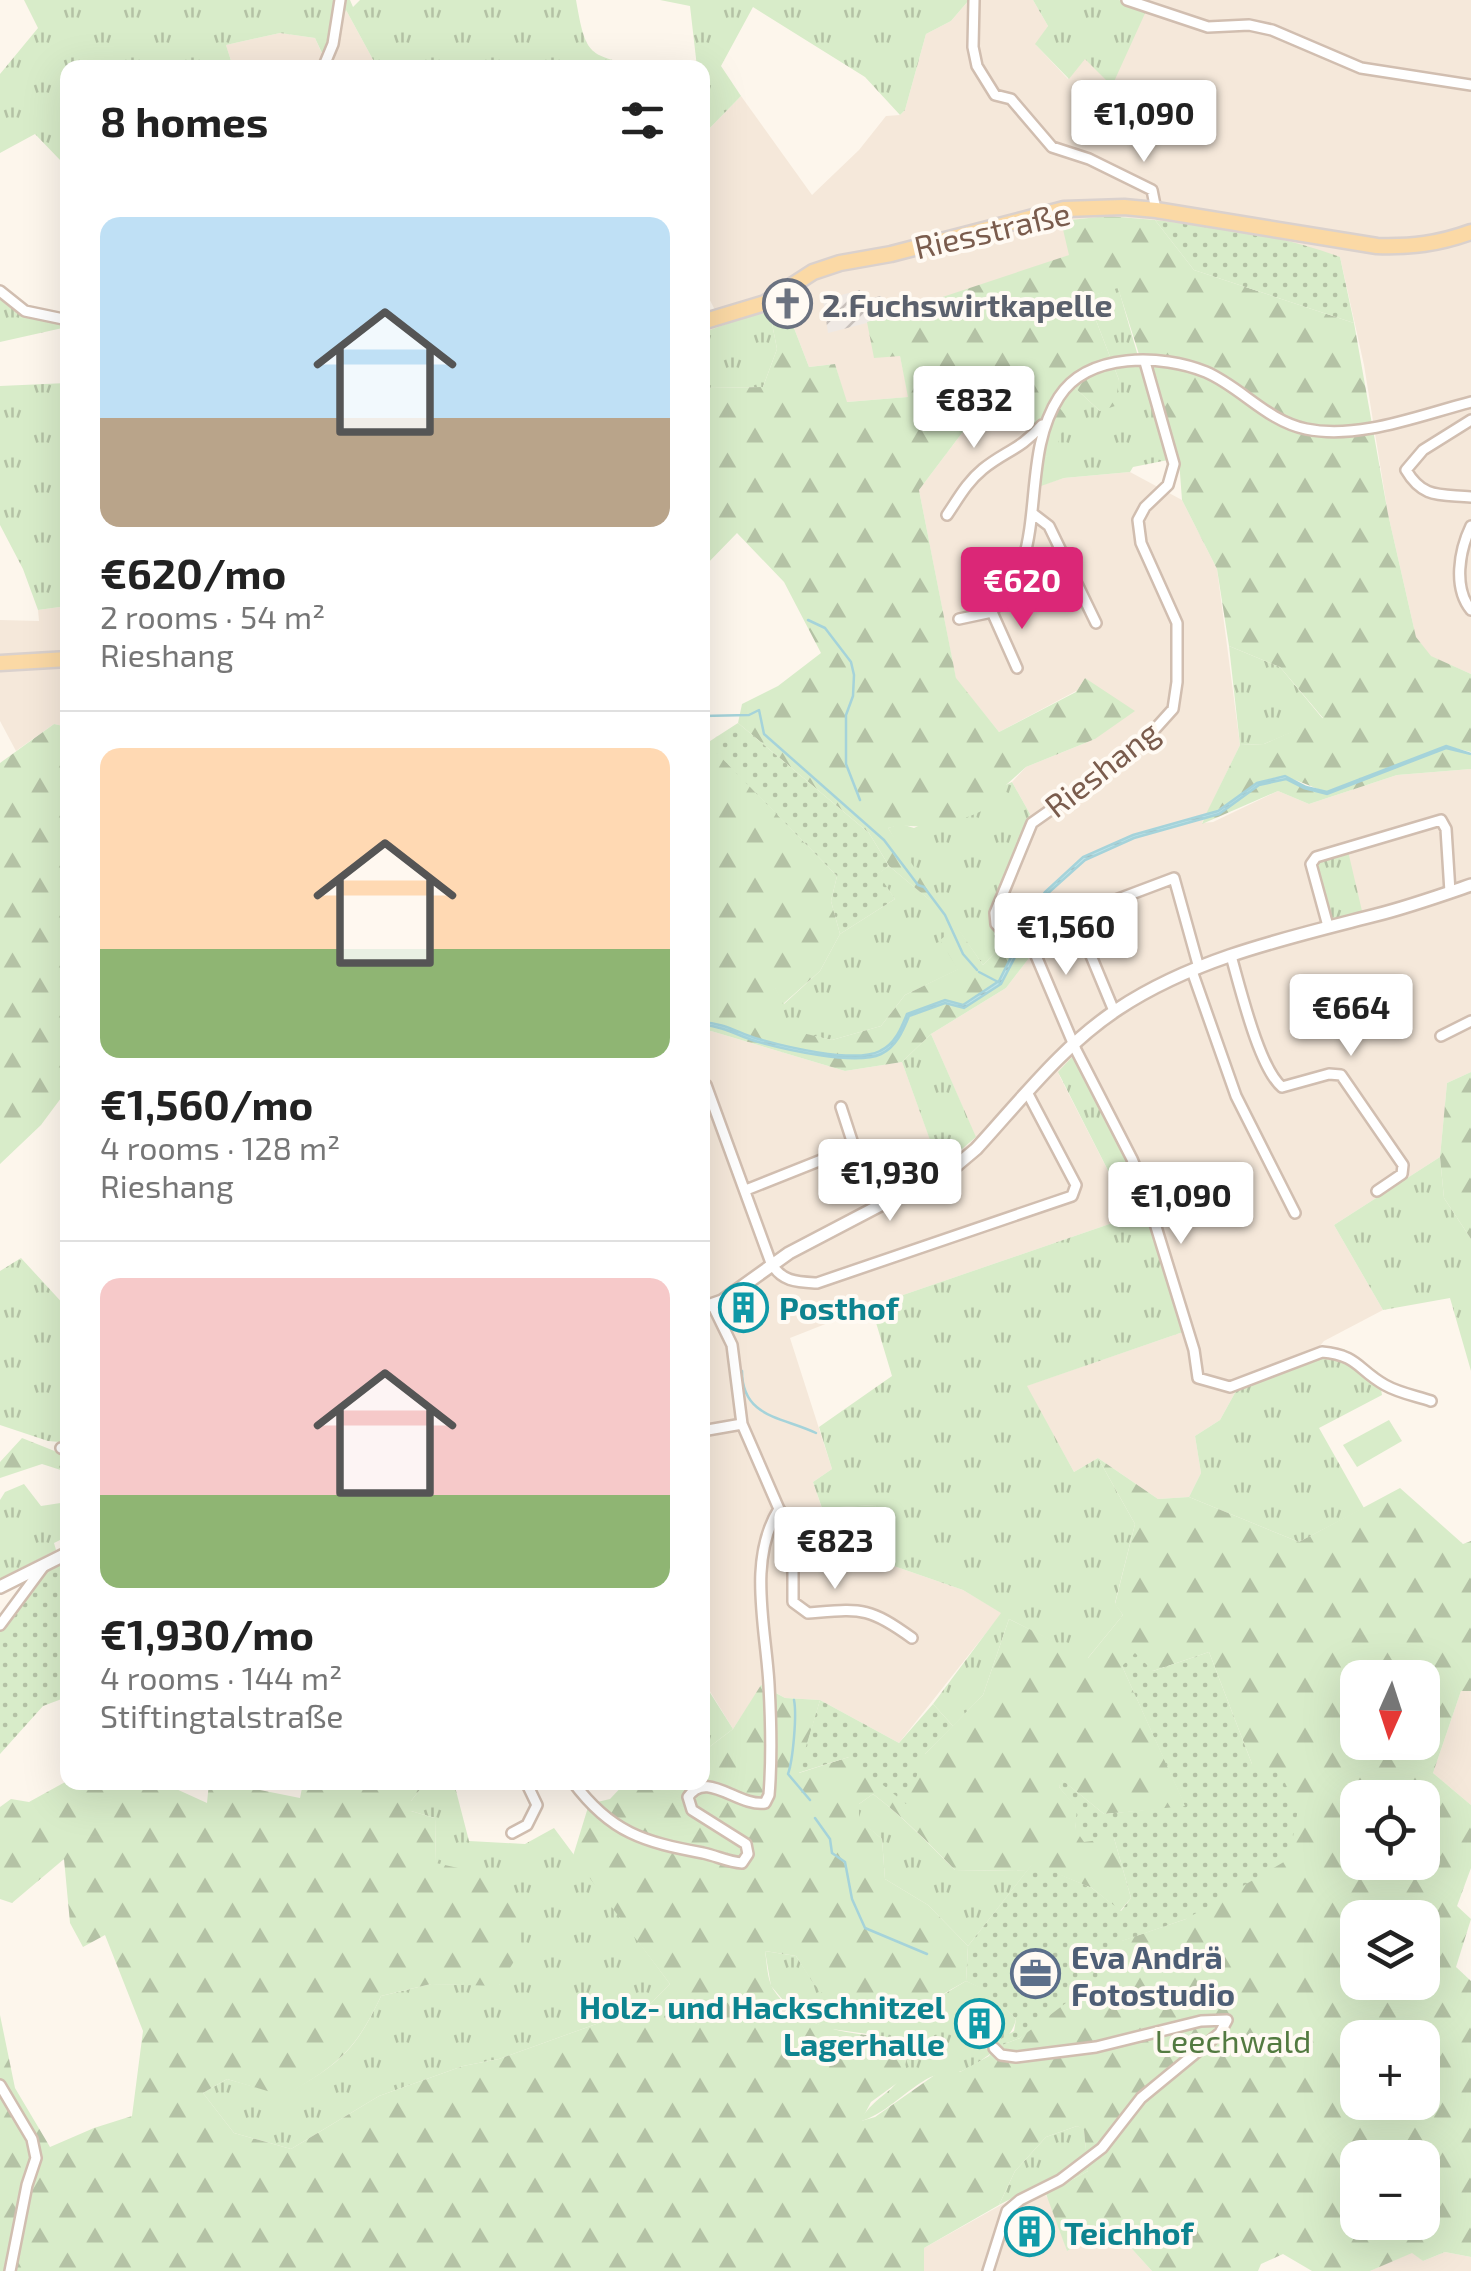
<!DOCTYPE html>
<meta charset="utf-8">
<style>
body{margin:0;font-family:"Exo 2",sans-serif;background:#f2f2f2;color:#222;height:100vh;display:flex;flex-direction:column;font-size:38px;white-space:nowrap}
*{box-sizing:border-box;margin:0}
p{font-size:32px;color:#767676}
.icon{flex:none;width:55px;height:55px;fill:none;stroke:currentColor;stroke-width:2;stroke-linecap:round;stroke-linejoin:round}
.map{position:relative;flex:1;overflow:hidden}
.details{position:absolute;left:60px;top:60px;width:650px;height:1730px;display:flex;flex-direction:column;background:#fff;border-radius:20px;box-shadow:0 10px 40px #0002}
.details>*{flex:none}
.needle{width:65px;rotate:183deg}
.controls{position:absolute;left:1340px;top:1660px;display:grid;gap:20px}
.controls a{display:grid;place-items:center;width:100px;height:100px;border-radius:20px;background:#fff;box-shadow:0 10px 40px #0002;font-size:50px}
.price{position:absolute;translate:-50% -85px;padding:0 22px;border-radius:10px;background:#fff;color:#222;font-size:32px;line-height:65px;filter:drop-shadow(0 2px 5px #0008)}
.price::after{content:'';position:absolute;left:50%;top:60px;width:30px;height:22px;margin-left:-15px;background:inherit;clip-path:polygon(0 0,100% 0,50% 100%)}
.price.selected{background:#db2777;color:#fff}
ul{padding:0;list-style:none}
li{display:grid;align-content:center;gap:20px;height:530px;padding:0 40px}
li+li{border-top:2px solid #e0e0e0}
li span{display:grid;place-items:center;height:310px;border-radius:20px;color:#555}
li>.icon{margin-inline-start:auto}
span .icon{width:180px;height:180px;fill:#fffc;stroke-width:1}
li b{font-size:42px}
h2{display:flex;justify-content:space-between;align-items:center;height:120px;padding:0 40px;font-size:42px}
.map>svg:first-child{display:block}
</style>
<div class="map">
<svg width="1471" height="2271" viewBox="0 0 1471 2271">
<defs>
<pattern id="industrial-furrows" width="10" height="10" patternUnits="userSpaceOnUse" patternTransform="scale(2.5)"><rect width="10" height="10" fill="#efe9e4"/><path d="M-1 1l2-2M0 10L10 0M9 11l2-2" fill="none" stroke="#c7c0bb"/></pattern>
<pattern id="grass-tufts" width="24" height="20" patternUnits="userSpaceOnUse" patternTransform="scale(2.5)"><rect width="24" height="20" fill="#d8ecc9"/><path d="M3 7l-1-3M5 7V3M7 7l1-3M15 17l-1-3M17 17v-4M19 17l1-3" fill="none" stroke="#b4c2a5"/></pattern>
<pattern id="forest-firs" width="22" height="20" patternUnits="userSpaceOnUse" patternTransform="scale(2.5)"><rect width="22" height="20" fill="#d8ecc9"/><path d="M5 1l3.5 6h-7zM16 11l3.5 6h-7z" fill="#b4c2a5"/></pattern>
<pattern id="park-dots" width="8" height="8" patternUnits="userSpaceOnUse" patternTransform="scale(2.5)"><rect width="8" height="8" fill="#d8ecc9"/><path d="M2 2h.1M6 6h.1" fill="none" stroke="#b4c2a5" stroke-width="1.8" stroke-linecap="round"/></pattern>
<pattern id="water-rules" width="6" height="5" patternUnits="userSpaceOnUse" patternTransform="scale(2.5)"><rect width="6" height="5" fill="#bfe3e8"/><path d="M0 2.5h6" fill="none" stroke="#a0bbbe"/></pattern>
</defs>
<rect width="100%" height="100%" fill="#fdf6ec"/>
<path fill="#f5e8da" d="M969,0H1033L1048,26L1036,45L1068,79L1084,59L1146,9L1119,0H1471V674L1430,656L1416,637L1388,514L1364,365L1340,257L1155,220L1107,216L1062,221L1070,255L886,318L900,356L909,397L846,402L835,364L809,367L784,302L703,333V315L715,310L703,287V135L741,96L812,195L859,150L886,116L900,115L905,110L926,34L951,21Z
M346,10L377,67H233L226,45L280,33L315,38L327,65Z
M1008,420L1043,428L1042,485L1064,478L1130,472L1182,500L1217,569L1240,745L1202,823L1213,822L1278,791L1309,804L1397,775L1471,769V1072L1447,1083L1440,1157L1334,1225L1383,1310L1324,1341L1306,1362L1236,1391L1220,1420L1195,1436L1201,1473L1189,1497L1158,1499L1098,1458L1074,1472L1026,1386L1183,1332L1138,1185L1058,1073L1121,1196L1124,1219L871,1306L790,1338L832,1469L813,1482L838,1556L873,1552L891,1565L963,1590L1002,1613L899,1743L820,1700L785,1698L762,1685L733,1729L703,1680V1033L711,1031L845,1071L902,1062L940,1167L976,1138L931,1034L1006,988L1029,958L996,924L995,913L1030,814L1012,782L1026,767L1095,739L1076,691L999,732L956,679L919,490L968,425Z
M67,606V727L54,724L16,751L0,721V620L39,621L38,610Z
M1461,1691H1471V1805L1433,1773Z
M1037,2185L1052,2203L1067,2251L1112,2227L1152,2271H924V2248Z
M1412,2252L1423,2261L1445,2252L1471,2257V2271H1370Z"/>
<path fill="url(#industrial-furrows)" d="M860,290L862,300L881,296L886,318L828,333L823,300Z"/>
<path fill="url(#grass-tufts)" d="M24,0H350L353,7L360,0H576C586,57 588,55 643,67H377L346,10L328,66L315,38L280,33L226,45L233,67L68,68L67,141L61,161L35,134L0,153V74L38,28Z
M660,0H969L951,21L926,34L905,110L900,115L865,77L753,7L721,66L741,96L703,135L702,68L697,67L690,6Z
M1033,0H1119L1147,9L1112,86L1085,59L1069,79L1035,44L1048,26Z
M0,285C18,303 40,319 67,312V327L0,342Z
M1118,287L1168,460L1133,467L1130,472L1064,478L1041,486L1043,458L1054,453L1057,406L1074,387L1100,411L1119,380L1087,297Z
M769,308L777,349L763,387L707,388L703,382L702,333Z
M67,383V606L38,610L23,569L0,525V386Z
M1229,646L1280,667L1323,719L1264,744L1240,745Z
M1012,782L1030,814L995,913L1009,938L983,965L957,928L959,969L905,995L881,1026L832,1040L772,1027L764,1002L775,987L784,1004L820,971L840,934L895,899L877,874L889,866L931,901L888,828L901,824L914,828Z
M1348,851L1362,911L1335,920L1329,917L1314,867L1321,859Z
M931,1034L976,1137L940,1168L902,1062Z
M1074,1055L1138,1185L1183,1332L1027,1386L1074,1472L1098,1458L1135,1524L1115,1603L1123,1615L1087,1659L1009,1619L983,1695L953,1726L933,1704L1001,1613L963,1590L891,1565L873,1552L876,1505L822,1508L813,1482L832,1469L819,1427L892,1376L871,1306L1124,1219L1121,1196L1058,1072Z
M1440,1157L1444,1198L1471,1239V1371L1450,1298L1383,1310L1334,1225Z
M21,1258L67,1308V1433L60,1442L48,1441L0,1425V1271Z
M1318,1348L1344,1349L1378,1372L1382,1395L1319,1428L1364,1508L1299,1542L1189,1497L1201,1473L1195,1436L1220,1420L1236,1391L1306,1362Z
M24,1484L41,1506L67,1502V1545L64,1547L60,1540L54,1543L56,1550L0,1579V1500L5,1492Z
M702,1680L733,1729L704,1751L702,1749Z
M425,1783H454L469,1841L525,1844L554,1828L670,1984L649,2005L499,2059L463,2066L379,2096L291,2149L234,2133L203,2093L227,2079L284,2095C337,2066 355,2052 381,1996L431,1984L500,1985L436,1863L435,1818L411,1811V1801Z
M873,1794C903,1817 929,1844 955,1870L1027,1871L968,1946L928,1905L885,1879L882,1839L859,1820V1804Z
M765,1951L796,1956L813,1982L841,2002L868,2004L882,2010L931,2002L966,1981L986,1990L1016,2019C1012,2041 982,2062 962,2071C948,2076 940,2071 925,2080C902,2094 885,2114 859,2122C881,2086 904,2096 907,2049L868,2034L824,2028L789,2007L771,1986Z
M1077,2126L1084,2129L1088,2171L1046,2194L1037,2185L999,2205L1015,2171L1046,2137Z"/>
<path fill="url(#forest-firs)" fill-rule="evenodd" d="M1107,216L1155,220L1194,270L1354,323L1388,514L1416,637L1431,656L1471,674V752L1446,746L1327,792C1315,789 1291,776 1282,777C1252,778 1232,806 1205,816L1240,745L1264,744L1323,718L1280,667L1229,646L1217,569L1182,500L1179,460L1152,367L1144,370L1118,288L1087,297L1119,380L1115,406L1100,411L1074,387L1058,406L1067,417L1054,454L1043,458L1042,428L1008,420L968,425L919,490L956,678L999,732L1076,692L1085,678L1135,711L1095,739L1026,767L1006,785L1005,801C985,809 964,820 944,825C924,830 906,822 888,828L936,900L932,902L889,866L869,833L738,723L742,704L778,686L821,653L784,582L737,533L703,568V382L707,388L763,387L777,349L769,308L784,302L809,367L835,364L847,402L908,397L900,356L874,358L867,322L1069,255L1061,221Z
M702,721L710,739L708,743L837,876L831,901L840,934L820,971L783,1004L775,988L765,1002L773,1026L832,1040L881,1026L905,995L958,969L940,940L957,927L983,965L1009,938L1016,945L999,981L963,1005L944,1000L907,1014C901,1029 895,1044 880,1051C854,1064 782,1046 755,1038C737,1032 722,1023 703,1022Z
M54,724L68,727L67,1090L41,1125L0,1164V763Z
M1446,748L1471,754V769L1397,775L1309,804L1278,791L1202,824L1204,819L1219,814L1259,785L1285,779L1304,788L1327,794Z
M1018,947L1029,958L1006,988L931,1034L902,1062L845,1071L711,1031L703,1033L702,1025C722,1026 737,1035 755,1041C783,1049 855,1066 881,1054C896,1047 903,1031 909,1017L945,1003L964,1008L1001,984Z
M1471,1072V1239L1444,1198L1440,1157L1447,1083Z
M22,1438L67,1456V1472L42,1464L0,1478V1462Z
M1098,1458L1158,1499L1189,1497L1299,1542L1400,1488L1463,1544L1471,1541V1691H1461L1433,1773L1471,1805V1868L1457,1906L1471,1919L1456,1967L1471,1981V2257L1445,2252L1423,2261L1412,2253L1370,2271H1312L1283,2254L1261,2264L1258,2271H1152L1112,2227L1067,2251L1046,2194L1088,2171L1084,2130L1077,2126L1046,2137L1015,2171L999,2205L924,2248V2271H0V2015L15,2088L50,2147L94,2128L132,2116L143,2031L105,1935L83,1947L70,1923L64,1859L12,1903L0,1899V1807L11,1799L29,1802L67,1781L163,1783L207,1803L209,1783H247L255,1789L300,1798L303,1783H425L411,1801V1811L435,1818L436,1863L511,1880L522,1948L499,1986L431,1984L381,1996C355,2052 336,2066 284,2096L227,2079L203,2093L234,2133L291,2149L379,2096L463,2066L499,2059L649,2005L670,1984L573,1856L589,1804L610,1799L625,1783L702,1782L703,1749L704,1751L733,1729L761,1685L785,1698L820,1700L799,1773L849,1757L925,1754L983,1695L1009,1619L1088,1658L1123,1615L1115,1604L1135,1524ZM1209,1652L1252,1764L1186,1919L1121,1941L1020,2038L994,2048L989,2056L960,2072H939L875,2117L861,2121L871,2102L904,2078L907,2049L915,2041C866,2033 804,2037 773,1989C767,1979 767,1963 765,1951L796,1956C805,1970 816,1991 831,2000C840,2004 853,2002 863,2003C871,2004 878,2010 886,2010C918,2011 939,1996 966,1981L968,1946L928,1905L885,1879L882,1839L859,1819V1804L873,1794C903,1817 930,1844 955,1870L1027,1871L1033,1864L1092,1888L1120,1911L1131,1898L1114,1838L1075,1829L1078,1809L1059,1787L1062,1780L1104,1814L1186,1807L1122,1666L1153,1671ZM1358,1678H1422V1742H1358ZM1358,1798H1422V1862H1358ZM1358,1918H1422V1982H1358ZM1358,2038H1422V2102H1358ZM1358,2158H1422V2222H1358Z
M876,1505L873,1552L838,1556L822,1508Z"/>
<path fill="url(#park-dots)" d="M1155,220C1218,228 1280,234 1340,257L1354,323L1194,270Z
M738,723L869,833L889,866L878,874L895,899L840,934L831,901L837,876L707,743Z
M67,1553V1697L43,1706L0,1754V1616L4,1610L11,1613L44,1570Z
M1209,1652L1252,1764L1280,1773L1298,1809L1289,1859L1186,1919L1122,1941L1113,1967L1020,2038L994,2048L993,2044L1014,2031L1016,2019L986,1991L966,1981L968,1946L1033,1863L1092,1888L1121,1911L1131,1898L1114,1838L1084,1842L1075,1829L1077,1809L1059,1787L1061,1779L1104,1814L1185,1806L1122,1666L1135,1653L1153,1671Z
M820,1700L899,1743L933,1704L953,1726L925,1754L906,1804L849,1757L798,1773Z"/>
<path fill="#d8ecc9" d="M1389,1420L1402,1441L1357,1467L1343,1445Z"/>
<path fill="url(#water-rules)" stroke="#a5d3da" stroke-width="2.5" d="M1446,746L1471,754L1446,748L1327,794L1304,788L1286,779L1259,785L1219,814L1134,838L1085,860L1047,894L1022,931L1016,955L1001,984L964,1008L945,1003L909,1016C903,1031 896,1047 881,1054C855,1066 783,1049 755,1041C737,1035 722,1026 703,1025L702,1022C722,1023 737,1032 755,1038C782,1046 854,1064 880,1051C895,1044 901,1029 907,1014L945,1000L963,1005L999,981L1013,953L1020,928L1045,892L1083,857L1133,835L1218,811L1257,783L1285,776L1306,787L1327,792Z"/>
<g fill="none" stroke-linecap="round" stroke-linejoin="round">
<path stroke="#a5d3da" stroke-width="2.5" d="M808,620L825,628L851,662L854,675L853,696L846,715V764L860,800
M702,716L749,715L759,710L764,734L884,840L918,885L924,887L945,915L963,954L977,970
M979,972L1000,983
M742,1371C742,1418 783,1417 816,1433
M794,1700C797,1715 793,1760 788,1774L810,1800
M815,1818L830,1839L832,1853L845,1862L852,1899L865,1928L927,1954"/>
<defs>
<path id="minor" d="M974,0L973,47L977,66L995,95L1011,99L1052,147L1089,159L1152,190L1156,210
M1127,0L1208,27L1249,25L1272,30L1361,68L1471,85
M323,68L333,44L340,0
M0,291L25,311L68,320
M1145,362L1174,464L1168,485L1145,507L1138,520L1141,543L1177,623V682L1173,709L1137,749L1032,823L995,913L996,924L1009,938L1034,951L1076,1050L1132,1159L1145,1191L1194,1350L1198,1378L1230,1387L1322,1352C1358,1355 1358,1370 1385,1385C1399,1393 1416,1396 1431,1401
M1471,420L1423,450L1406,470C1423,499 1440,494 1471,497
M1032,513L1049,526L1096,623
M947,515C958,499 967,482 983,469C1005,451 1020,450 1042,425
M1471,526C1459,551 1453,588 1471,610
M992,612L1017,668
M959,619L992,612C1004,596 1017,581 1023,561C1039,508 1028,445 1059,397C1088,352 1162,354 1206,372C1241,387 1267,421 1306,429C1359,440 1420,415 1471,402
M1328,926L1311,864L1316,857L1441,820L1446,829L1450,892
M1231,956C1240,987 1259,1068 1282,1087L1329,1074L1341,1075L1403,1165L1402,1174L1377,1191
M1192,971L1236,1096L1295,1213
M1114,1011L1077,922L1081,913L1174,878L1199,968
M1441,1036L1471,1021
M706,1085L771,1263C782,1282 797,1282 817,1283L1072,1196L1076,1185L1027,1092
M746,1190L854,1147L841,1107
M713,1306L732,1345L742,1424L779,1509L789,1522L793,1548V1602L808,1613C861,1609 868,1606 912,1638
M702,1431L742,1424
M61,1448L68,1451
M0,1625L43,1567
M573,1782C611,1833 644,1842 703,1853C717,1856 728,1862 742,1863L748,1854L746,1844L692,1810L688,1797C706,1769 738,1807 765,1803L769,1795C772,1759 771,1722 769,1685C766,1628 747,1560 779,1509
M512,1833L527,1825L537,1805L526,1782
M0,2085L32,2139L36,2158L27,2185L10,2271
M988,2271L1007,2211L1020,2200L1060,2180L1102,2148L1141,2098L1220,2033L1227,2020L1201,2021L1096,2047L1016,2057L1001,2055L994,2048"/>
<path id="tertiary" d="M702,1308L722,1301L789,1253L957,1165L976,1149C1021,1100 1062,1046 1118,1009C1195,958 1287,938 1376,915C1408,907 1439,896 1471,885
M0,1587L68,1553"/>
<path id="primary" d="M702,322L765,303L813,272L840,263L891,254L1064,209L1124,207L1156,210L1377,246C1411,247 1438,244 1471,232
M0,663L68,659"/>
</defs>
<use href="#minor" stroke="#d1beb0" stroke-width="14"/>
<use href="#tertiary" stroke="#d1beb0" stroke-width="16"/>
<use href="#primary" stroke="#dad1cd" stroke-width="19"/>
<use href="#minor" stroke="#fff" stroke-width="9"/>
<use href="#tertiary" stroke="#fff" stroke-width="11"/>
<use href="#primary" stroke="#fbd9a5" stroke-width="14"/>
</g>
<defs>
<symbol id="church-ring" viewBox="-11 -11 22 22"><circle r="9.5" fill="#fffaf3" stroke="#6b7280" stroke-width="1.5"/><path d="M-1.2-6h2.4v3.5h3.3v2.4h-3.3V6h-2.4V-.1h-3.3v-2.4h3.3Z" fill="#6b7280"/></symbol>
<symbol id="building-ring" viewBox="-11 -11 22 22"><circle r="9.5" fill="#fffaf3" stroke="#0f9aa8" stroke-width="1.5"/><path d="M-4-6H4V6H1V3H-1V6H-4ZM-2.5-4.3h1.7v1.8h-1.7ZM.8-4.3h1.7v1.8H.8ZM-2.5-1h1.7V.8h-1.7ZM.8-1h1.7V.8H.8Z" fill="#0f9aa8"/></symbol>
<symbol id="office-ring" viewBox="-11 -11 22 22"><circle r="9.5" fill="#fffaf3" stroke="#5c6f8a" stroke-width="1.5"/><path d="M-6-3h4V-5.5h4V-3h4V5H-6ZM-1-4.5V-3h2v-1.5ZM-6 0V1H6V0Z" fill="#5c6f8a"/></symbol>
</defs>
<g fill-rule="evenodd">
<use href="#church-ring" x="760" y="276" width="55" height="55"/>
<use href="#building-ring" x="716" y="1280" width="55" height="55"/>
<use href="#office-ring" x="1008" y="1946" width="55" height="55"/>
<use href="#building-ring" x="952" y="1996" width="55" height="55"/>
<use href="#building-ring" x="1002" y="2204" width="55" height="55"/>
</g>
<g text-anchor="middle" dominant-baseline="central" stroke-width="8" stroke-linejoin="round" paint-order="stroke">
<g font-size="32" fill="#7a5c4d" stroke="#fffaf3">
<text transform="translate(992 229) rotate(-13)">Riesstraße</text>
<text transform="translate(1101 768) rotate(-38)">Rieshang</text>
</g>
<g font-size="32" font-weight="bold" fill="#5b616d" stroke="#fffaf3" text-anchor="start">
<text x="822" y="304">2.Fuchswirtkapelle</text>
</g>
<g font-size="32" font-weight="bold" fill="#0d838f" stroke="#fffaf3" text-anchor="start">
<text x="779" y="1307">Posthof</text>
<text x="945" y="2006" text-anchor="end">Holz- und Hackschnitzel<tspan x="945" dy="37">Lagerhalle</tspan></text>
<text x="1064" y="2232">Teichhof</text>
</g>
<g font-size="32" font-weight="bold" fill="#4e5e75" stroke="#fffaf3" text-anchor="start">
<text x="1071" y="1956">Eva Andrä<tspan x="1071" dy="37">Fotostudio</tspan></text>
</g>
<g font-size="32" fill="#537a41" stroke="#fffaf3">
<text x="1233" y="2040">Leechwald</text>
</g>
</g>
</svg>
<div class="controls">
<a><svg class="needle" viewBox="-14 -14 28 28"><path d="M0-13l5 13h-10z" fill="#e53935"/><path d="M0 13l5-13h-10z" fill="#767676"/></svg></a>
<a><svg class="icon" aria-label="locate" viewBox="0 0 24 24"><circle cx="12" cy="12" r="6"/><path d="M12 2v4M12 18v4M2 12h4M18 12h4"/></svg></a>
<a><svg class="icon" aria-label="layers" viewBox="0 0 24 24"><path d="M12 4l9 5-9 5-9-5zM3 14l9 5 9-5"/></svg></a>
<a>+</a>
<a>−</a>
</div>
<b class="price" style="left:1144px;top:165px">€1,090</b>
<b class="price" style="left:974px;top:451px">€832</b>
<b class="price selected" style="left:1022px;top:632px">€620</b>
<b class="price" style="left:1066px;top:978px">€1,560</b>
<b class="price" style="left:1351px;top:1059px">€664</b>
<b class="price" style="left:890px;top:1224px">€1,930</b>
<b class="price" style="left:1181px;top:1247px">€1,090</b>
<b class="price" style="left:835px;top:1592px">€823</b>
<section class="details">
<h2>8 homes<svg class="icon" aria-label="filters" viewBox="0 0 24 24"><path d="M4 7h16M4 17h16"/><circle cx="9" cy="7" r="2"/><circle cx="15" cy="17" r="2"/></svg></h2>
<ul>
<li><span style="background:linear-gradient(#bfe0f5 65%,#b9a48a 0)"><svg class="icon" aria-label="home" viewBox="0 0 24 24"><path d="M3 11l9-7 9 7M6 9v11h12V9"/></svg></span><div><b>€620/mo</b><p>2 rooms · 54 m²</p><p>Rieshang</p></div></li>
<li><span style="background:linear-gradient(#ffd9b3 65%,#8fb573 0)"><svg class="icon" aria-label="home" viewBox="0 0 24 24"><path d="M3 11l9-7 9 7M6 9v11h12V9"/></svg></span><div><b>€1,560/mo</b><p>4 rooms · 128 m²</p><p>Rieshang</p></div></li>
<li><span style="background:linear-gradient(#f6c9c9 70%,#8fb573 0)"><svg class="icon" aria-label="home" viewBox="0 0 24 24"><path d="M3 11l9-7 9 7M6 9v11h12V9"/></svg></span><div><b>€1,930/mo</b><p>4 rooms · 144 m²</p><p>Stiftingtalstraße</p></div></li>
</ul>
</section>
</div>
